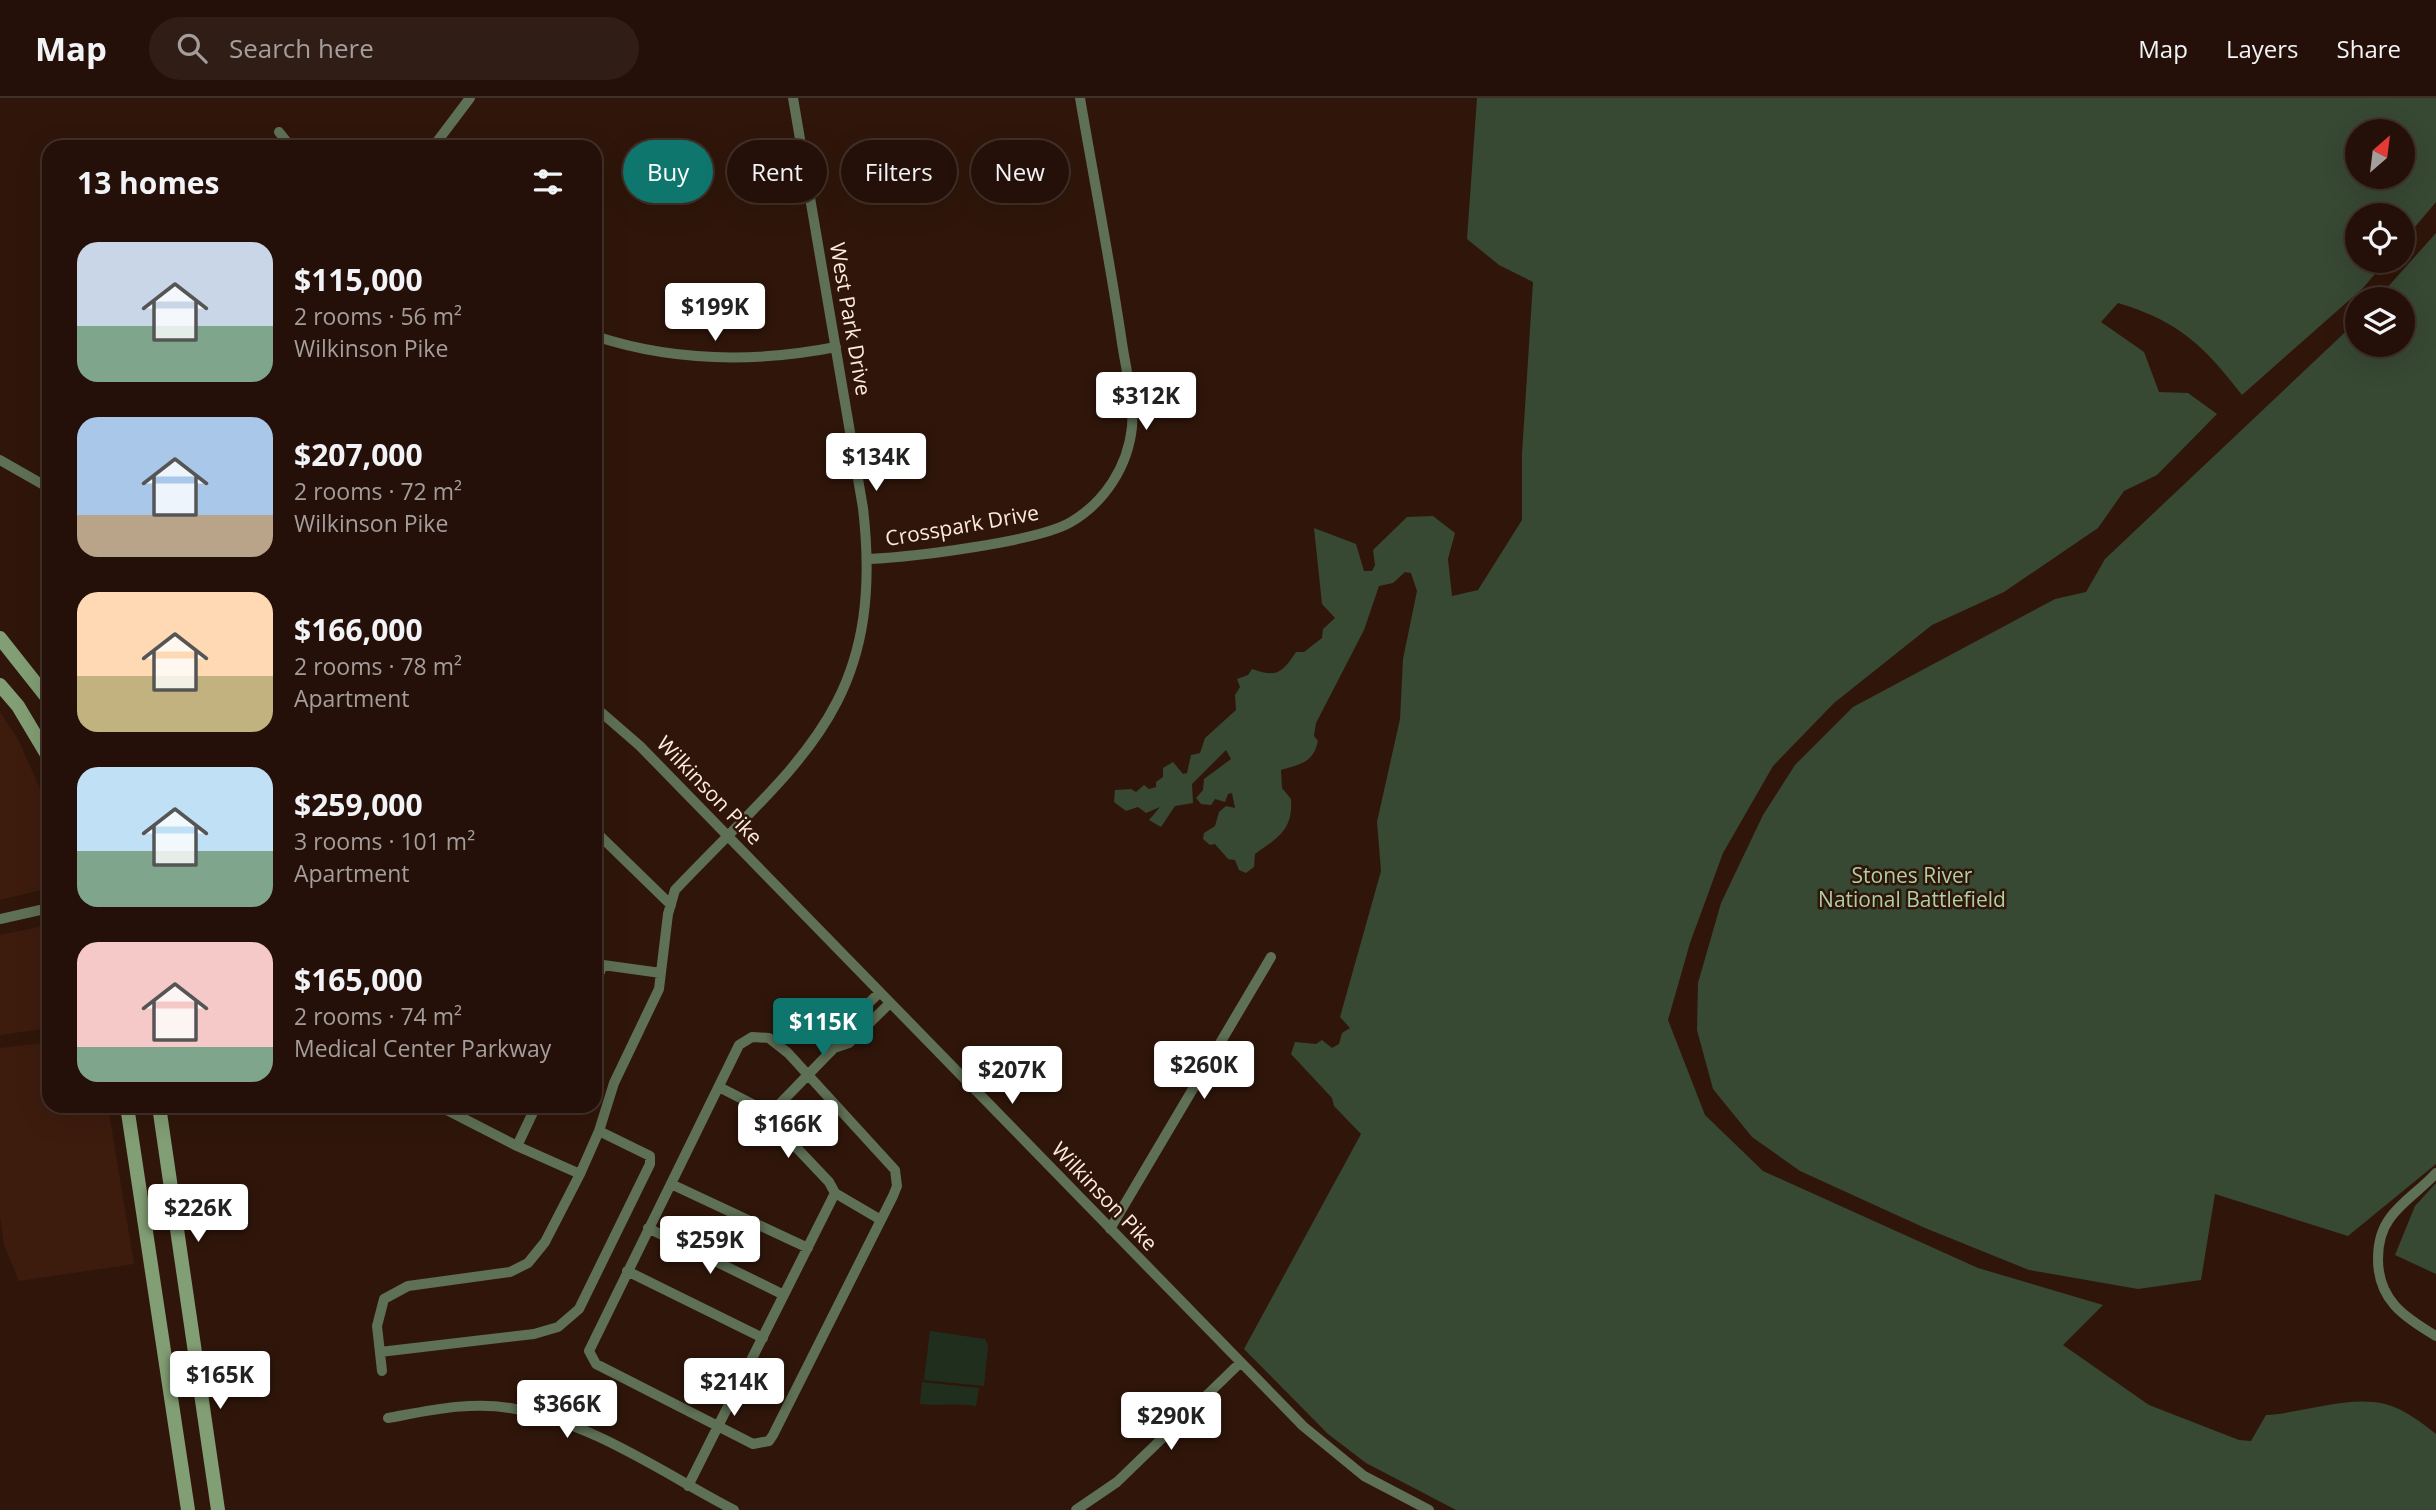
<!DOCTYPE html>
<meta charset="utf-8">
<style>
body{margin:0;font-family:"Open Sans",sans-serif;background:#301e16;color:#f1f3f6;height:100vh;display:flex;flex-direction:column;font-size:26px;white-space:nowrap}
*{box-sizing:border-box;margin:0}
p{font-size:23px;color:#a39d9c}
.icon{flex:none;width:38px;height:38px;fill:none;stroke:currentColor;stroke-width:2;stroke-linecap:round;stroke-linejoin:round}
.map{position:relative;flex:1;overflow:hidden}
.details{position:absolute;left:42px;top:42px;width:560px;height:973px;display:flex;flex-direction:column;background:#241008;border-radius:21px;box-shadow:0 7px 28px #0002,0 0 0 2px #413029}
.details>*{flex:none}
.guide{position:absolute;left:623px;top:42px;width:665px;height:63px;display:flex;gap:14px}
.needle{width:46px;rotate:28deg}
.buttons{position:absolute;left:2345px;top:21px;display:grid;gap:14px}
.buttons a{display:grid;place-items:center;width:70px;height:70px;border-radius:50%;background:#241008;box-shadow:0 7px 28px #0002,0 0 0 2px #413029;font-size:35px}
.price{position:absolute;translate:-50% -60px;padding:0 16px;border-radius:7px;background:#fff;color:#222;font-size:23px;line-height:46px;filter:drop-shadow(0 2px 4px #0008)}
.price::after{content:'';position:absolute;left:50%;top:42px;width:21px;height:16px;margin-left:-10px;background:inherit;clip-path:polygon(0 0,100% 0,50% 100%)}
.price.active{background:#0f766e;color:#fff}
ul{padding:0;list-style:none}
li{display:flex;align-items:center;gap:21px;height:175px;padding:0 35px}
li span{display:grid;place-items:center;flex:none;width:196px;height:140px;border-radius:21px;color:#555}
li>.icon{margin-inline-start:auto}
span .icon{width:84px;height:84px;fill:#fffc;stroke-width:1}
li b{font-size:30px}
h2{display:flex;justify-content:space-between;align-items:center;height:84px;padding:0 35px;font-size:30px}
.tag{padding:0 24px;border-radius:32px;background:#241008;box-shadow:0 7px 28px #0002,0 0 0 2px #413029;font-size:24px;line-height:63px}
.tag.active{background:#0f766e;color:#fff}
header{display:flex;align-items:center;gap:42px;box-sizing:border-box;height:98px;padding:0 35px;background:#241008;border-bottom:2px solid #413029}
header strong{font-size:33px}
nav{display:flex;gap:38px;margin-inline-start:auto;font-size:24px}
.search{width:490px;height:63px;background:#301e16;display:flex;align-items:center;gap:18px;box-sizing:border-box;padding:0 24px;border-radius:38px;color:#a39d9c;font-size:26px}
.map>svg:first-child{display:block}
</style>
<header>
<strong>Map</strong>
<div class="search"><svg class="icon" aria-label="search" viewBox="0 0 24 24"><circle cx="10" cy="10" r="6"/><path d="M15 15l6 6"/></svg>Search here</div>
<nav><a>Map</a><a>Layers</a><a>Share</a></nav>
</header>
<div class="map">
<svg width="2436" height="1412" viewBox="0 0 2436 1412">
<rect width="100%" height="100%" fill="#30160a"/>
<path fill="#3d1c0d" d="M0,614L19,643L49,711V790L0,802Z
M49,827V930L0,937V837Z
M49,944V1008H108L134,1166L19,1183L4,1147L0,1118V950Z"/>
<path fill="#202f1d" d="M930,1233L985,1241L988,1248L984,1288L924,1282Z
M922,1284L979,1290L976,1308C957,1305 939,1308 920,1306Z"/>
<path fill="#374833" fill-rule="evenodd" d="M1477,0H2436V104L2403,143V117H2357V163H2386L2363,190L2242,297C2203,247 2180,224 2118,205L2101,224L2144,254L2159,294L2188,295L2217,316L2157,377L2124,393L2098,430L2004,494L1932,527L1834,605L1773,668L1723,755L1690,845L1668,922L1705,1017L1763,1073L1978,1170L2103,1207L2063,1247L2149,1307L2239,1342L2251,1343L2266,1317C2303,1315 2348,1297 2385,1306C2404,1311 2421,1324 2436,1336V1412H1456L1366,1365L1328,1336L1244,1251L1361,1036L1334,1008L1332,1000L1291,956L1295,944L1316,946L1322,942L1332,950L1339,946L1342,935L1350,930L1340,919L1381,773L1377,724L1400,621L1403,561L1417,493L1411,475L1405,474L1393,485L1379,488L1364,532L1316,625L1314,638L1318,643C1313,665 1301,666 1281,672L1282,690L1291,701C1293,732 1279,739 1255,756L1254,769L1246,775L1239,772L1235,762L1228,761L1215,746L1210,747L1203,741L1204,735L1215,728L1219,714L1226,708L1235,710L1232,695L1228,696L1225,704L1215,701L1211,707L1201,706L1196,700L1203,692L1204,681L1231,661L1226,652L1192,686L1193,705L1175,708L1161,729L1149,722L1160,709L1146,715L1138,709L1126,713L1114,704L1115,692L1131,691L1136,694L1144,687L1149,691L1156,689V684L1163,679V670L1173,664L1183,676L1187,675L1191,657L1200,655L1205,640L1236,612L1235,597L1240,589L1237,581L1248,577L1252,571C1277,580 1282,575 1296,554H1304L1322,540L1323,531L1335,520L1322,506L1314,430L1356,446L1364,473H1372L1375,467L1373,452L1407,419L1433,418L1455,435L1448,461L1452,498L1478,492L1522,422V356L1533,184L1499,167L1467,141ZM2403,33V79H2357V33Z
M2436,135V1066L2348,1138L2215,1096L2201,1182L2138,1191L2029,1172L1925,1130L1800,1073L1752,1039L1713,991L1697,932L1698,885L1721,805L1763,717L1795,667L1853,609L2055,501L2086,494L2105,461L2357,223V247H2403V201H2377Z
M2436,1085V1176L2395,1157L2415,1108Z"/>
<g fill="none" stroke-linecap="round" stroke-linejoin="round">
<path stroke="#5e7055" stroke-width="10" d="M279,34L291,49
M433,49L470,0
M595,238C674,264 754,265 836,249
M0,362L49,390
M869,461C912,459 1037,444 1071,424C1105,404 1128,368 1132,329C1134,302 1126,272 1122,245C1110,163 1094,82 1080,0
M595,609L640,648L1303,1328L1364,1378L1429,1412
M595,733L671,807
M0,821L49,810
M595,885L603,867L661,875
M879,895L840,933L834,950L849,945L890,905
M752,939L769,940L788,955L895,1072L897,1088L893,1098L773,1337L769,1343L753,1346L596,1266L589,1253L739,947Z
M439,1008L517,1048
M536,1008L517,1048L580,1076
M767,1019L834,950
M2436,1075C2422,1091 2402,1103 2390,1120C2381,1132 2378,1147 2378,1161C2378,1202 2404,1219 2436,1238
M671,1086L808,1150
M835,1095L881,1122
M648,1130L784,1197
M1110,1131L1271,859
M627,1173L763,1240
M380,1254L534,1236L558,1229L579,1211L650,1066V1058L599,1033
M382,1273L377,1228L384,1201L408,1188L510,1174L528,1165L545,1144L580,1076L599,1033L614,985L659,891L668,816L675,792C798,662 886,609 863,410L793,0
M388,1320C427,1313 469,1303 510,1310C590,1323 663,1375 734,1412
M688,1388L835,1095L829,1084L758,1009L719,989
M1076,1412L1117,1384L1240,1265"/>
<path stroke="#829e74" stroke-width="14" d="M0,540L49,602
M0,587L18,608L49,660
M127,1008L188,1412
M159,1008L218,1412"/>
</g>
<g text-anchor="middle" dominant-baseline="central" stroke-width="5" stroke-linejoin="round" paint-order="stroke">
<g font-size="21" fill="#fdeae2" stroke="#30160a">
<text transform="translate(851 221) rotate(80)">West Park Drive</text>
<text transform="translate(962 427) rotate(-10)">Crosspark Drive</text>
<text transform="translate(710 692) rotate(46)">Wilkinson Pike</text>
<text transform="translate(1105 1098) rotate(46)">Wilkinson Pike</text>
</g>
<g font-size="21" fill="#acd0a4" stroke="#30160a">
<text x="1912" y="777">Stones River<tspan x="1912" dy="24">National Battlefield</tspan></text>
</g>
</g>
</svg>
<div class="buttons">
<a><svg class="needle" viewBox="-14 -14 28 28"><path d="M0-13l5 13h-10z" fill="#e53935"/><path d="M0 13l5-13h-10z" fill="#a39d9c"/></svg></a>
<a><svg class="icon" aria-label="locate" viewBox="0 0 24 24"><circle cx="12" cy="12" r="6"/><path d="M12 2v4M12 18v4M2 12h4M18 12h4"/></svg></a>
<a><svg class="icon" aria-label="layers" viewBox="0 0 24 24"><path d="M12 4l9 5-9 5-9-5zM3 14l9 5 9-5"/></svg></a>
</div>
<b class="price" style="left:715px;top:245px">$199K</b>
<b class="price" style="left:1146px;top:334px">$312K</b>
<b class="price" style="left:876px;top:395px">$134K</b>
<b class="price active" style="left:823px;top:960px">$115K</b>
<b class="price" style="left:1204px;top:1003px">$260K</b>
<b class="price" style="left:1012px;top:1008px">$207K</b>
<b class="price" style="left:788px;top:1062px">$166K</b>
<b class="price" style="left:198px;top:1146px">$226K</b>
<b class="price" style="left:710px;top:1178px">$259K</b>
<b class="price" style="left:220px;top:1313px">$165K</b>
<b class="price" style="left:734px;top:1320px">$214K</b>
<b class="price" style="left:567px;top:1342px">$366K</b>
<b class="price" style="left:1171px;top:1354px">$290K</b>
<div class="guide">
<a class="tag active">Buy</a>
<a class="tag">Rent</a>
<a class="tag">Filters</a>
<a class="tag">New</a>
</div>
<section class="details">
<h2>13 homes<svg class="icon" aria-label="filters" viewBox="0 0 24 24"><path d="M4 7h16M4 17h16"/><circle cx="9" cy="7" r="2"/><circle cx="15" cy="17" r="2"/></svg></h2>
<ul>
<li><span style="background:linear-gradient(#c9d6e8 60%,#7fa58c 0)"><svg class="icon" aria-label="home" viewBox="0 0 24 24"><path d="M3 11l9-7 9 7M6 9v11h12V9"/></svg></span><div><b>$115,000</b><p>2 rooms · 56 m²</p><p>Wilkinson Pike</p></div></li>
<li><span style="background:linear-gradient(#a9c7e8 70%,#b9a48a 0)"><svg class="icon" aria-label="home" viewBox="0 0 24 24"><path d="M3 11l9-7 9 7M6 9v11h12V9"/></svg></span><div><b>$207,000</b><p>2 rooms · 72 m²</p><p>Wilkinson Pike</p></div></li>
<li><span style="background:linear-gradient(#ffd9b3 60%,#c2b280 0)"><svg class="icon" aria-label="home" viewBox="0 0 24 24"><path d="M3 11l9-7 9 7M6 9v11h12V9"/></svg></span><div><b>$166,000</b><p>2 rooms · 78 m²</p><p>Apartment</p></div></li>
<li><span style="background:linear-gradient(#bfe0f5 60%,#7fa58c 0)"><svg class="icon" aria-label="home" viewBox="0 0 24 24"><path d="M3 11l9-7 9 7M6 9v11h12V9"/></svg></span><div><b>$259,000</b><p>3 rooms · 101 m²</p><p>Apartment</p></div></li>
<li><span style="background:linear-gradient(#f6c9c9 75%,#7fa58c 0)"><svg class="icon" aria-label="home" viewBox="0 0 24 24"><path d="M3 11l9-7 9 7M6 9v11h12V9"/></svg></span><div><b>$165,000</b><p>2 rooms · 74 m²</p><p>Medical Center Parkway</p></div></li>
</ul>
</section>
</div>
